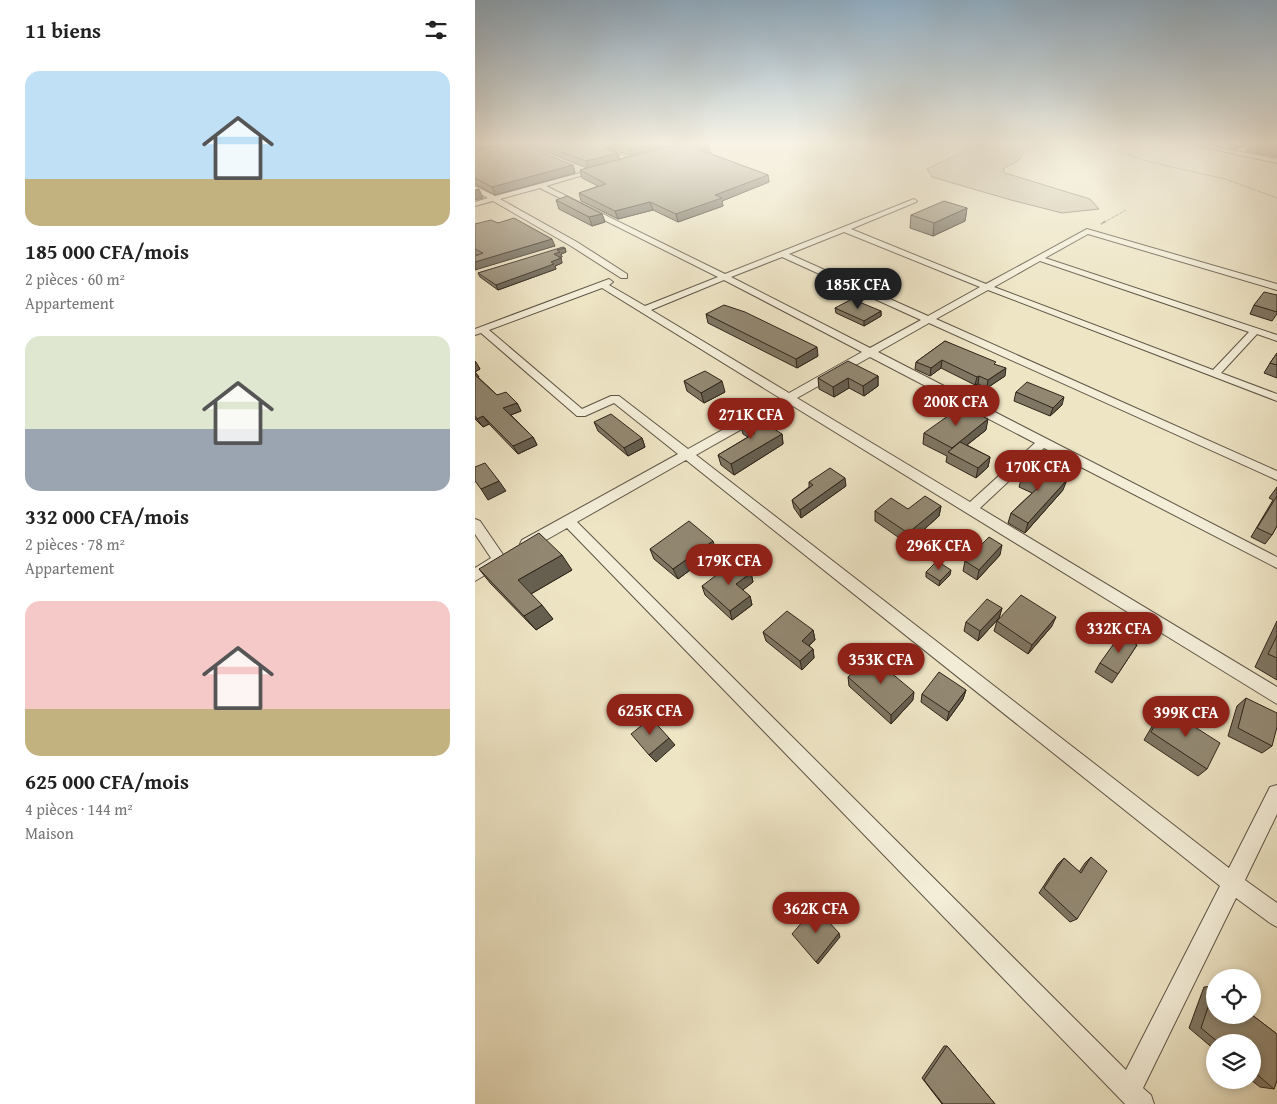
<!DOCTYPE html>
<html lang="fr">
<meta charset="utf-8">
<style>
body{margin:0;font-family:"Gentium Book Plus",serif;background:#f6f6f6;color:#222;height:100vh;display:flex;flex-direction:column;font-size:19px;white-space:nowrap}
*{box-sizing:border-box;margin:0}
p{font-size:16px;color:#767676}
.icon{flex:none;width:28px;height:28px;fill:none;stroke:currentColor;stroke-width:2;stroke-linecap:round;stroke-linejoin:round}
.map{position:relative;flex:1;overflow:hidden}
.side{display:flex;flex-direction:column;background:#fff;width:475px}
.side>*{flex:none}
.fabs{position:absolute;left:731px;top:969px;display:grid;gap:10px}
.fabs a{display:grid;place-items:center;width:55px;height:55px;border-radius:50%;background:#fff;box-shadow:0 2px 8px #0003;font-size:25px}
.price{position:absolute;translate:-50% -42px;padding:0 11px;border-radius:18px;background:#8f2418;color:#fff;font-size:16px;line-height:32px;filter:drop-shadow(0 1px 2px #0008)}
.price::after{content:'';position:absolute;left:50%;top:30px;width:15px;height:11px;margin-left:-8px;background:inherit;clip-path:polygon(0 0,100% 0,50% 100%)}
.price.selected{background:#222;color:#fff}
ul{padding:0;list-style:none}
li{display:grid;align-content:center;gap:10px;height:265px;padding:0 25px}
li span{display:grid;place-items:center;height:155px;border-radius:15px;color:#555}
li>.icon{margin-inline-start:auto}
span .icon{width:90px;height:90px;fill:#fffc;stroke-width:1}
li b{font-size:21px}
h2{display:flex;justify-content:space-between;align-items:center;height:60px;padding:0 25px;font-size:21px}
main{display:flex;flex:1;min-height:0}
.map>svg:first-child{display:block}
</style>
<main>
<section class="side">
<h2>11 biens<svg class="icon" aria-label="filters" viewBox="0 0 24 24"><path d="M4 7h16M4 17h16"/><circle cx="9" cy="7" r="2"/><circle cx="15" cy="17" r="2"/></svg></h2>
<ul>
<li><span style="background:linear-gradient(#bfe0f5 70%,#c2b280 0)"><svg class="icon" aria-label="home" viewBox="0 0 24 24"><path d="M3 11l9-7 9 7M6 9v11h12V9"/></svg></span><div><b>185 000 CFA/mois</b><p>2 pièces · 60 m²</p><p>Appartement</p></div></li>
<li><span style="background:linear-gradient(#dfe7d0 60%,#9aa5b1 0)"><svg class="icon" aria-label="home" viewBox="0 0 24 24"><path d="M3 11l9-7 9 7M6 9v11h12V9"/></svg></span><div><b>332 000 CFA/mois</b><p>2 pièces · 78 m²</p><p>Appartement</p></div></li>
<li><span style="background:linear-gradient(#f6c9c9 70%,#c2b280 0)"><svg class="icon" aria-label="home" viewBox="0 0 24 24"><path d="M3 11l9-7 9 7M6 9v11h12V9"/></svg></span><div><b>625 000 CFA/mois</b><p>4 pièces · 144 m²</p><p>Maison</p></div></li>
</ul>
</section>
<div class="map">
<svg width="802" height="1104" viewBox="0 0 802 1104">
<rect width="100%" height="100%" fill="#eee5c5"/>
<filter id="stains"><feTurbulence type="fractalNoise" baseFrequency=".004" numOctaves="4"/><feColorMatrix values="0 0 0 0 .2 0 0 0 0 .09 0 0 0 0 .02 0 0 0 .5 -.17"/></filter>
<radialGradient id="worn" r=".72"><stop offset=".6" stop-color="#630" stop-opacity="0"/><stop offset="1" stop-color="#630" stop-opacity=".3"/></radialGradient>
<path fill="#cdc4a8" stroke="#7e7460" d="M515,144L542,146L550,152L544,160L528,169L530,173L615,199L624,209L587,213L536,200L457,177L452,169L493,149Z"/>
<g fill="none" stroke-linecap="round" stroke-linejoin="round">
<defs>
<path id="minor" d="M44,144H52L0,157V153Z
M111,144H118L160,161L155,162Z
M715,144H724L802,159V163Z
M120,169L125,170L71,186L250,274L439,199L442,201L441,202L376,229L511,284L612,229L802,284V290L613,234L570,258L802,335V341L782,334L746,373L802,394V401L513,290L461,319L802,471V480L454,323L403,352L802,557V568L569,448L505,508L802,687V704L313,403L221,455L754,868L795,787L802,785V814L770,880L802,903V927L795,923L761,898L668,1088L676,1095L679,1104H650L92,528L57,548L52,549L47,548L45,544L47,540L203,454L139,403L110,416H102L6,333L0,335V329L134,279L138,282L134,285L170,306L243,277L65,188L25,199L102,242L152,274V278H146L96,246L18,201L0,206V202L13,198L0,191V186L20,196ZM369,232L505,287L453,316L314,254ZM307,257L446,320L395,348L256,277ZM565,261L774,332L738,370L519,287ZM249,280L387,352L314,393L176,310ZM127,288L305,398L213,449L144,396H136L107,409L14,330ZM395,357L560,443L495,502L322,398ZM211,460L745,886L651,1070L102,522Z
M0,519L5,521L31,559L25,566L0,581V568L16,558L0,534Z"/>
</defs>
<use href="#minor" stroke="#5e5444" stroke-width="2"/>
<path stroke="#2e2419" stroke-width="1" stroke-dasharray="0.5 1" stroke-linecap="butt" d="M619,144L675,162L750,179L802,198
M628,223L651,210"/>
<path stroke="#2e2419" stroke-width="2" stroke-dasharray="0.5 1" stroke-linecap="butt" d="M626,224L631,221"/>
<use href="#minor" fill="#f4eed9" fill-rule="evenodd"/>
</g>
<path fill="#7e7562" stroke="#2e2419" d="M0,144L98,165L100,173L20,195L0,184Z
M52,144H121L145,159L156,156L122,144H228L236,153H234L293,175L294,182L247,201L248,206L203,222L178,210L143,219L106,201L104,193L123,186L107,178L105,170L112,168L53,145Z
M754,144H802V157L771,151L774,145L761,149H753L755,144Z
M81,200L127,214L130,222L117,226L84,209Z
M492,208L490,221L458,236L435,228L436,215Z
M23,223L80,246L2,255L0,254V224Z
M90,248L91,252L86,254L87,257H84L86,258L87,263L80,266L81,269L23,290L5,277L3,273Z
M802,295V314L797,321L775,314L779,305Z
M360,308L406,311V316L389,326L361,313Z
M231,314L343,356L322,368L233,323Z
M470,341L520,364L530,376L512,388L503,384L500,385L466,368L455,376L440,369L441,362Z
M802,353V378L789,373L795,363Z
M0,361L5,369L0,372L4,377H3L22,395L42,403L46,411L36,415L58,437L62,445L43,454L14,424L8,427L0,419Z
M403,376V386L389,396L374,388L359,397L344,389L343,378Z
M209,381L250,392L229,403L212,391Z
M541,392L587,405L575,416L539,401Z
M119,422L167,438L170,447L153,456L123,431Z
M265,423L307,434L308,444L259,475L246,465L243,455L273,437L268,434Z
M511,430L492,445L515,457L513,467L501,478L471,462L472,456L448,444L449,433Z
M547,476L588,490L550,533L533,523L536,513L557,493L544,487Z
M334,482L371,486L326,518L319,508L317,500L334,487Z
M802,487V526L797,535L790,544L776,537L798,500L794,498Z
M466,506L464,516L433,544L400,521V511L433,509Z
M175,549L241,551L203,579L179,559Z
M525,555L502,580L488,571L490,561Z
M4,569L97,570L56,594L78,619L61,630L16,584Z
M451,572L475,575L464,586L451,577Z
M276,573L278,582L267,590L275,596L277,605L257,620L230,595L227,586Z
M527,608L524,618L503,641L489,631L491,622Z
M522,621L577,626L553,654L519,631Z
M802,621V680L780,667Z
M338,630L340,640L334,646L338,649L339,658L327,670L291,641L288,632Z
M662,645L637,683L620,672L625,663Z
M373,677L438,700L416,724L374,686Z
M491,690L488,699L472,721L446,702L447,694Z
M771,698L797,746L787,753L753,736L762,706Z
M690,708L732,769L723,776L669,740L683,716Z
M616,857L602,919L595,922L564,893L583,864L589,858L604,872L610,863Z
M740,986V1015H777L802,1034V1080L799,1089L785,1087L776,1080H778V1042H740V1050L714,1028L729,987Z
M469,1046H472L520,1104H467L447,1078Z"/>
<path fill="#665f50" stroke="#2e2419" d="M0,144H33L0,151Z
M179,144H209L158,157L156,149Z
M763,144H774V145L761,149Z
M234,145L236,153L224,156L222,149Z
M143,153L145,161L113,169L111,161Z
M98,165L100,173L20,195L17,187Z
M293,175L294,182L247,201L248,206L203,222L201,214L240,195Z
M4,189L8,198L0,200V190Z
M175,202L178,210L143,219L140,211Z
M492,208L490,221L458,236L459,223Z
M127,214L130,222L117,226L114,217Z
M77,239L80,246L0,270V262Z
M90,248L91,252L86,254L87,257L81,258L79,254L82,250Z
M86,258L87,263L80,266L81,269L23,290L21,285L76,262Z
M406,311V316L389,326V321Z
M342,347L343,356L322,368L321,359Z
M467,360L466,368L455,376L456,368Z
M0,362H1L5,369L0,372L4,377L0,378Z
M531,368L530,376L512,388L513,380Z
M403,376V386L389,396L388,386Z
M504,376L503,384L500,385L502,377Z
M373,378L374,388L359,397L358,387Z
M247,381L250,392L229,403L226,393Z
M589,397L587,405L575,416L578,408Z
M42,403L46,411L33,416L28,408Z
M8,416L14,424L8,427L2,419Z
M513,419L511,430L479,455L476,454L477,448Z
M307,434L308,444L259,475L256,464Z
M58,437L62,445L43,454L38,446Z
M167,438L170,447L153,456L149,448Z
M515,457L513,467L501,478L503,468Z
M370,478L371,486L326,518L325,510Z
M592,480L588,490L550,533L553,523Z
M24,481L31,491L13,500L6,489Z
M466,506L464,516L433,544V533Z
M238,541L241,551L203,579L198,569Z
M527,545L525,555L502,580L504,570Z
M87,555L97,570L54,595L43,580Z
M476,570L475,575L464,586L465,581Z
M276,573L278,582L264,593L261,584Z
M275,596L277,605L257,620L255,611Z
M67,605L78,619L61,630L49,616Z
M527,608L524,618L503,641L505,631Z
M581,617L577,626L553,654L557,645Z
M338,630L340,640L329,650L327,641Z
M338,649L339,658L327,670L325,661Z
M491,690L488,699L472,721L474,712Z
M439,692L438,700L416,724V715Z
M194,738L200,745L181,762L174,755Z
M364,933L365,937L343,964L341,962Z"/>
<path fill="#928872" stroke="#2e2419" d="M31,144H45L98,165L17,187L0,178V151Z
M65,144H121L143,153L111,161Z
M140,144H179L156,149Z
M203,144H228L234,145L222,149L293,175L240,195L247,198L201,214L175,202L140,211L104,193L131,184L105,170Z
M791,144H802V146Z
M92,196L127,214L114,217L81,200Z
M469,201L492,208L459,223L436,215Z
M39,218L77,239L0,262V256L8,253L0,249V224L16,220L23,223Z
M88,247L90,248L82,250L85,252L79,254L86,258L76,262L79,264L21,285L3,273Z
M789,292L802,295V312L779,305Z
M377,299L406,311L389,321L360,308Z
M249,305L270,312L342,347L321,359L231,314Z
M470,341L521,362L519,364L531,368L513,380L504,376L502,377L467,360L456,368L441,362Z
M802,353V365L795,363Z
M373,361L403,376L388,386L373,378L358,387L343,378Z
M230,371L247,381L226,393L209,381Z
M0,375L22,395L31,392L42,403L28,408L58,437L38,446L8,416L2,419L0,416Z
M552,382L589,397L578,408L541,392Z
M487,406L513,419L477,448L449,433Z
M136,414L167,438L149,448L119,422Z
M279,416L307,434L256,464L243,455L280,433L265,423Z
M485,442L515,457L503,468L473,452Z
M10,463L24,481L6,489L0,481V467Z
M558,464L592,480L553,523L536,513L566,485L547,476Z
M355,468L370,478L325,510L317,500L338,485L334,482Z
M450,496L466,506L433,533L400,511L416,498L433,509Z
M802,496V526L797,535L782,528Z
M214,521L238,541L198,569L175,549Z
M64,533L87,555L43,580L67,605L49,616L4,569Z
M514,537L527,545L504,570L490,561Z
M261,560L276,573L261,584L275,596L255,611L227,586Z
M462,561L476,570L465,581L451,572Z
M546,595L581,617L557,645L522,621Z
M512,599L527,608L505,631L491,622Z
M312,611L338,630L327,641L338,649L325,661L288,632Z
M645,635L662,645L643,674L625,663Z
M802,636V658L793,654Z
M396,656L439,692L416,715L373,677Z
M464,672L491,690L474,712L447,694Z
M771,698L802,713V727L797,746L763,728Z
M690,708L745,743L732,769L676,732Z
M176,718L194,738L174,755L156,734Z
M616,857L632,871L602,919L569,888L589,858L606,873Z
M340,907L364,933L341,962L317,934Z
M740,987V1015H777L802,1034V1080L799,1089L778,1071V1042H743L726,1028Z
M472,1046L520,1104H468L449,1080Z"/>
<linearGradient id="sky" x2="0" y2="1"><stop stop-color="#90adc3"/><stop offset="0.48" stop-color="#f7f3e5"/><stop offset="1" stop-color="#f7f3e5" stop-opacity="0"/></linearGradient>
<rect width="802" height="298" fill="url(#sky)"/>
<rect width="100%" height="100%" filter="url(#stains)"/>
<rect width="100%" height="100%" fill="url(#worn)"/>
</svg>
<div class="fabs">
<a><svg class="icon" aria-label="locate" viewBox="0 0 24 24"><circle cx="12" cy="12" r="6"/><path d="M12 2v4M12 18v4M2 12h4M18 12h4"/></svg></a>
<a><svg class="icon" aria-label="layers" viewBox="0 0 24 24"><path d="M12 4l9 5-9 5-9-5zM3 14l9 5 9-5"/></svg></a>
</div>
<b class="price selected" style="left:383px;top:310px">185K CFA</b>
<b class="price" style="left:481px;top:427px">200K CFA</b>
<b class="price" style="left:276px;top:440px">271K CFA</b>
<b class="price" style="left:563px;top:492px">170K CFA</b>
<b class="price" style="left:464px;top:571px">296K CFA</b>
<b class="price" style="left:254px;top:586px">179K CFA</b>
<b class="price" style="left:644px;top:654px">332K CFA</b>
<b class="price" style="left:406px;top:685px">353K CFA</b>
<b class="price" style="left:175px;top:736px">625K CFA</b>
<b class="price" style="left:711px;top:738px">399K CFA</b>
<b class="price" style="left:341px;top:934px">362K CFA</b>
</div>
</main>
